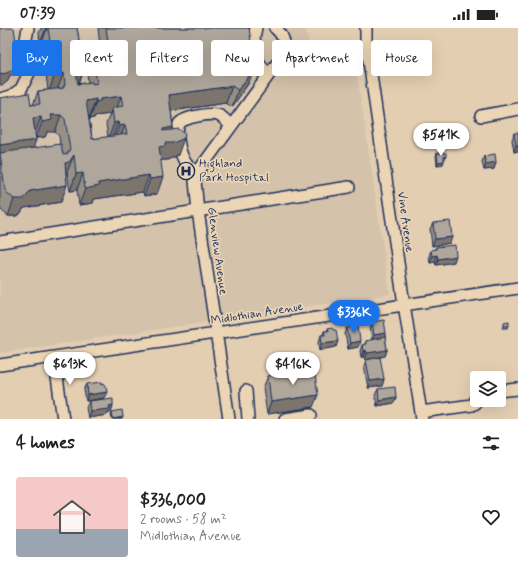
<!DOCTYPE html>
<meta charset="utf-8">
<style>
body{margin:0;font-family:Mynerve,sans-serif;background:#f2f2f2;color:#222;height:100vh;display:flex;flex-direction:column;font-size:15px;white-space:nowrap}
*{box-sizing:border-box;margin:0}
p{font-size:13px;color:#767676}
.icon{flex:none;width:22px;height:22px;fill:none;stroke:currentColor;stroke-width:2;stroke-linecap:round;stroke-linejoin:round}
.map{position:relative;height:391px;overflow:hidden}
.details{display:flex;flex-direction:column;background:#fff;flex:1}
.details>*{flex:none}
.hud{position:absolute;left:12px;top:12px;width:494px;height:36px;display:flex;gap:8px}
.buttons{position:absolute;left:470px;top:343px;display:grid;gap:8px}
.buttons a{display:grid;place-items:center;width:36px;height:36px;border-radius:4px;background:#fff;box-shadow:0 4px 16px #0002;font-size:20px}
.price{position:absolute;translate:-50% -34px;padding:0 9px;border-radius:14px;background:#fff;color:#222;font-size:13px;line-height:26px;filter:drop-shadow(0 1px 2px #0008)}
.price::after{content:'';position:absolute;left:50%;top:24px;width:12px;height:9px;margin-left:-6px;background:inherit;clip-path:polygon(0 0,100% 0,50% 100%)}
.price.on{background:#1a73e8;color:#fff}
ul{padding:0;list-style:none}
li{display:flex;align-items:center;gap:12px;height:100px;padding:0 16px}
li+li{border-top:1px solid #e0e0e0}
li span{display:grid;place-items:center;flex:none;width:112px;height:80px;border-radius:4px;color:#555}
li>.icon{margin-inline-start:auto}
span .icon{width:48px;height:48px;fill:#fffc;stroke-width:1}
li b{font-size:17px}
h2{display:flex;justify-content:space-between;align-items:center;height:48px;padding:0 16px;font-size:17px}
.chip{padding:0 14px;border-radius:4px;background:#fff;box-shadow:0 4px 16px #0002;font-size:14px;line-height:36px}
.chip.on{background:#1a73e8;color:#fff}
.status{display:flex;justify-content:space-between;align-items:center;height:28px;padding:0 20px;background:#fff;direction:ltr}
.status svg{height:11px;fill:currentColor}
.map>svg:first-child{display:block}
</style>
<div class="status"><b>07:39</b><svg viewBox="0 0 49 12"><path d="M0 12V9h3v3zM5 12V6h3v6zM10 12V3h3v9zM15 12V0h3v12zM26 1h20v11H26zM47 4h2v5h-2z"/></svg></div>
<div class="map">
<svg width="518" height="391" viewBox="0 0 518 391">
<rect width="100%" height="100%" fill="#e3ceb1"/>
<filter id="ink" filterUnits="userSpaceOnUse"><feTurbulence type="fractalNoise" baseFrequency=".025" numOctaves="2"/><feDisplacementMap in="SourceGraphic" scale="8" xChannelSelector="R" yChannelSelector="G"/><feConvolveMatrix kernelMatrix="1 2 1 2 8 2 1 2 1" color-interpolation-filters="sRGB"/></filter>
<g filter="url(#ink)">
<path fill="#d4c2ab" d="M0,0H306L309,20L352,13L390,266L0,325Z"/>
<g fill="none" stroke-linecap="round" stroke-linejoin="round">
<defs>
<path id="minor" d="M256,0L254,9L257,32L268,47
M366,0V12L404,276L422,391
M0,71L11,68L21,61L29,45L25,17L28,0
M481,88L518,81
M197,145C193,141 186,137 184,132C180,125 175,104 179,96C183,89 213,84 220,88C224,90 228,95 231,98
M0,214L349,159
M54,329L63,391
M0,337L518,260
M246,363L248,391
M499,363L518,361
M421,384L472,377L475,375L477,368
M229,391L198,183L195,153L197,145L284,26C285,15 284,7 275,0
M285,391L311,387"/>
</defs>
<use href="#minor" stroke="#1b2f5e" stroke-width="14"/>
<use href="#minor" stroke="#ebd5b4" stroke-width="11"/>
</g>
<path fill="#979086" stroke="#1b2f5e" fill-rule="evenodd" d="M41,0H77L84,42L79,56L88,55L87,45L93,29L101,27L98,0H249L248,56L232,79L226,75L171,83L173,99L172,102L178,127L174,129L167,132H160L157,166L144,168L143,164L94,171L93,175L79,177L77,162L70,163L67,144L66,146L61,174L24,180L20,186L16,188H8L1,182L0,179V70L31,77H33L38,63L48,62L42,15H40L39,5ZM110,86L106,96L108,109L92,111L89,88H90V91L94,90L95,88ZM50,103L55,104L59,108L60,116L33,121L35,106L36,110L45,109L47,104Z
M514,105L518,123L514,124L512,112Z
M437,125L446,128L445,131L444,132L443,136L437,137L436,128Z
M484,128L496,134L494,141L484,142L482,134Z
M433,195L450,215L432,218L430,201Z
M436,219L454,234L436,237L435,234L430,235L429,228L431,222L435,221Z
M372,294L386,305L385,309L387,322L385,328L365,332L364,329H361L360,323L362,317L364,316L365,313L372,312L370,300Z
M347,300L358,319L348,321L345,306Z
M327,301L333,302L336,319L320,322L319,314L321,307H323L324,303H327Z
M366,332L384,351L382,358L368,360L364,338Z
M268,348L313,379L267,386L263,360Z
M87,356L104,370L86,373L84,362Z
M378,361L396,369L394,375L377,378L375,367Z
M89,373L113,377L111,384H108L107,387L88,390L86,380Z
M112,384L122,391H112L111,387Z"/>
<path fill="#7b756d" stroke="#1b2f5e" d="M46,0H47L42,15H40Z
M15,35H19L15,47H10L8,53L3,57H0V46Z
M255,40L248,56L232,79L238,62Z
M84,42L77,59L76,43Z
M64,45L57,62L49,63L55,46Z
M232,58L226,75L163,84L169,67Z
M121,68L115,85L112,80L110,86L95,88L94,90L90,91L96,74L100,71Z
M96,71L90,88L80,89L86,73Z
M51,87H61L55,104H47L45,109L36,110L42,94Z
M41,89L35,106L33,90Z
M118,94L112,111L108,112L114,95Z
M125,97L119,114L112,115L119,98Z
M173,99L168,115L184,110L178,127L174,129L167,132H160L157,118L163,101Z
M36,112L30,129L0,125V127V117Z
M516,117H518V123L514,124Z
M74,127L67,144L63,151L65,135Z
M444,133L443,136L437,137L438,134Z
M496,134L494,141L484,142L486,136Z
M83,145L77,162L70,163L76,146Z
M149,147L143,164L94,171L93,175L79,177L85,161L98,155Z
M163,149L157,166L144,168L150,151Z
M67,157L61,174L24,180L20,186L16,188H8L14,171L30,163Z
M452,209L450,215L432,218L435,211Z
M437,227L435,234L430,235L432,228Z
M456,228L454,234L436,237L438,231Z
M504,297H509L508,300H503Z
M386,305L384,312L372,313L374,307Z
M338,313L336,319L320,322L322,315Z
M360,313L358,319L348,321L350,315Z
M366,322L364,329H361L363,323Z
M387,322L385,328L365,332L367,325Z
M384,351L382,358L368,360L370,353Z
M107,364L104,370L86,373L88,367Z
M318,367L313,379L267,386L271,374Z
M396,369L394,375L377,378L379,372Z
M113,377L111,384H108L107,387L88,390L90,383Z
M123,389L122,391H113Z"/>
<path fill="#b0a79c" stroke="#1b2f5e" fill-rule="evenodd" d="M0,0H14L19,35H15L13,41L7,45L0,46Z
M48,0H77L84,42L76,43L78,56L92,54L93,56L97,55L93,29L110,26L106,0H249L255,40L238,62L232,58L169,67L173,99L163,101V103L179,101L185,106L184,110L180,112L173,115H165V118L159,119L163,149L150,151L149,147L98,155L99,158L85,161L83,145L76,146L74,127L69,134L65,135L67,157L30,163L26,169L23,171H14L7,165L5,161L0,125L61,116L63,127L67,126L70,121L65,91L61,87H51L52,92L42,94L41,89L33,90L36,112L0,117V70L29,65L31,77L40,76L38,63L64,60L63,58H65L64,45L55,46ZM121,68L123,78L112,80L114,95L118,94L119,98L125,97L127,106L92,111L86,73L96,71V74L100,73V71Z
M514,105H518V117H516Z
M437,125H446V128L444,129V133L438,134Z
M495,126L496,134L486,136L484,128Z
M450,193L452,209L435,211L433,195Z
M455,217L456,228L438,231L437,227L432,228L431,222L436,221V219Z
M384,292L386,305L374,307L372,294Z
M509,293V297H504V294Z
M358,298L360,313L350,315L347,300Z
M332,300L333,302H336L338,313L322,315L321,307H325L324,303H328L327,301Z
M385,309L387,322L367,325L366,322L363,323L362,317L366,316L365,313Z
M380,329L384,351L370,353L366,332Z
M314,341L318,367L271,374L268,348Z
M102,354V356L104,355L106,358L107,364L88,367L87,356Z
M395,359L396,369L379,372L378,361Z
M113,370V377L109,378L110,381L90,383L89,373Z
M122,382L123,389L113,391L112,384Z"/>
</g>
<defs>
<symbol id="hospital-ring" viewBox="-11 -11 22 22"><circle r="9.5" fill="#ebd5b4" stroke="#1b2f5e" stroke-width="1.5"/><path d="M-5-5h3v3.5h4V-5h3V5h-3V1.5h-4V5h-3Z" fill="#1b2f5e"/></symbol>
</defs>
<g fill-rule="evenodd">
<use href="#hospital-ring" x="176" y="133" width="20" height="20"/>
</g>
<g text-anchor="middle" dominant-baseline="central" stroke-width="3.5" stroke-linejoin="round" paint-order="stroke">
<g font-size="12" fill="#1b2f5e" stroke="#ebd5b4" text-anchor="start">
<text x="199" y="136">Highland<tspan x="199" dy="14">Park Hospital</tspan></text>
</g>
<g font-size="12" fill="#1b2f5e" stroke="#ebd5b4">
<text transform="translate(405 194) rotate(82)">Vine Avenue</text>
<text transform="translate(217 223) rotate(82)">Glenview Avenue</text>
<text transform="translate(257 286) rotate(-9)">Midlothian Avenue</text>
</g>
</g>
</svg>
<div class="buttons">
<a><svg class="icon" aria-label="layers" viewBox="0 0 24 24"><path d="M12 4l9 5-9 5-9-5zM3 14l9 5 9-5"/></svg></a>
</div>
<b class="price" style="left:441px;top:129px">$541K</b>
<b class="price on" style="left:354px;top:306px">$336K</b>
<b class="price" style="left:70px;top:358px">$613K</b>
<b class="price" style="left:293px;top:358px">$416K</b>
<div class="hud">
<a class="chip on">Buy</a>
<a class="chip">Rent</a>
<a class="chip">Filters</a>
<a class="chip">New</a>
<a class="chip">Apartment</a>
<a class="chip">House</a>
</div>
</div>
<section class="details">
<h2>4 homes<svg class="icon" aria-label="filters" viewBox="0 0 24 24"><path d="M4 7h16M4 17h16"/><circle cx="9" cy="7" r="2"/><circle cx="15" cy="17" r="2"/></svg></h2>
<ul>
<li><span style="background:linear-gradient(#f6c9c9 65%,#9aa5b1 0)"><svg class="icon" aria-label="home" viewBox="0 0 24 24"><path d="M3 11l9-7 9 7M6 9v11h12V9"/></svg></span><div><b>$336,000</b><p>2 rooms · 58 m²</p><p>Midlothian Avenue</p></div><svg class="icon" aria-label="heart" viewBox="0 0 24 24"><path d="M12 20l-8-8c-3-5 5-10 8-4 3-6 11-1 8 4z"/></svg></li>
</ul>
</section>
